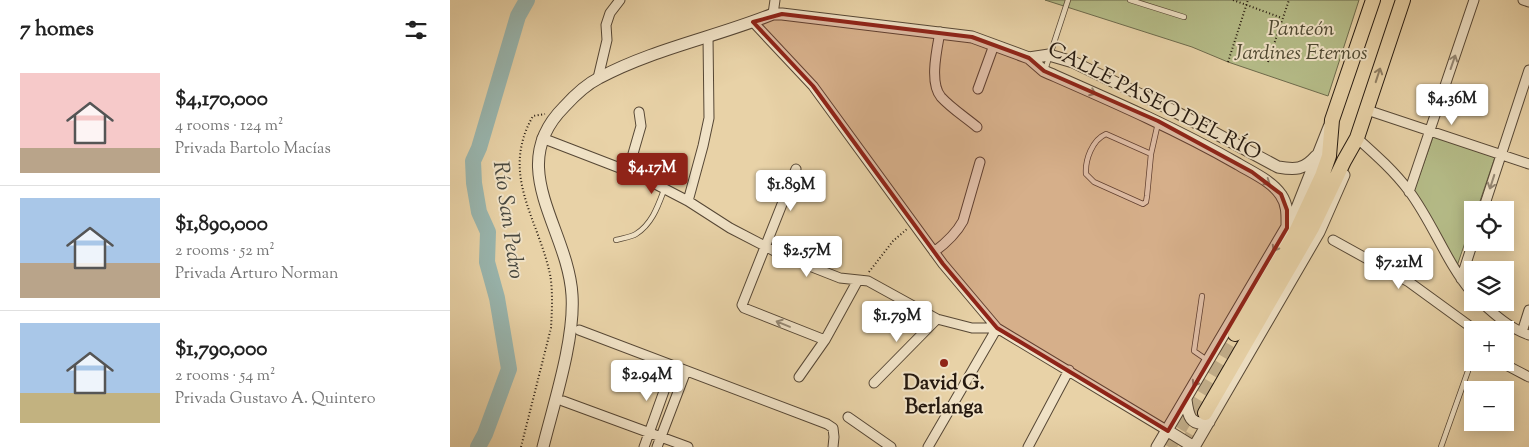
<!DOCTYPE html>
<meta charset="utf-8">
<style>
body{margin:0;font-family:"Sorts Mill Goudy",serif;background:#f2f2f2;color:#222;height:100vh;display:flex;flex-direction:column;font-size:19px;white-space:nowrap}
*{box-sizing:border-box;margin:0}
p{font-size:16px;color:#767676}
.icon{flex:none;width:28px;height:28px;fill:none;stroke:currentColor;stroke-width:2;stroke-linecap:round;stroke-linejoin:round}
.map{position:relative;flex:1;overflow:hidden}
.panel{display:flex;flex-direction:column;background:#fff;width:450px}
.panel>*{flex:none}
.buttons{position:absolute;left:1014px;top:201px;display:grid;gap:10px}
.buttons a{display:grid;place-items:center;width:50px;height:50px;border-radius:0px;background:#fff;box-shadow:0 2px 12px #0003;font-size:25px}
.price{position:absolute;translate:-50% -42px;padding:0 11px;border-radius:5px;background:#fff;color:#222;font-size:16px;line-height:32px;filter:drop-shadow(0 1px 2px #0008)}
.price::after{content:'';position:absolute;left:50%;top:30px;width:15px;height:11px;margin-left:-8px;background:inherit;clip-path:polygon(0 0,100% 0,50% 100%)}
.price.on{background:#8f2418;color:#fff}
ul{padding:0;list-style:none}
li{display:flex;align-items:center;gap:15px;height:125px;padding:0 20px}
li+li{border-top:1px solid #e0e0e0}
li span{display:grid;place-items:center;flex:none;width:140px;height:100px;border-radius:0px;color:#555}
li>.icon{margin-inline-start:auto}
span .icon{width:60px;height:60px;fill:#fffc;stroke-width:1}
li b{font-size:21px}
h2{display:flex;justify-content:space-between;align-items:center;height:60px;padding:0 20px;font-size:21px}
main{display:flex;flex:1;min-height:0}
.map>svg:first-child{display:block}
</style>
<main>
<section class="panel">
<h2>7 homes<svg class="icon" aria-label="filters" viewBox="0 0 24 24"><path d="M4 7h16M4 17h16"/><circle cx="9" cy="7" r="2"/><circle cx="15" cy="17" r="2"/></svg></h2>
<ul>
<li><span style="background:linear-gradient(#f6c9c9 75%,#b9a48a 0)"><svg class="icon" aria-label="home" viewBox="0 0 24 24"><path d="M3 11l9-7 9 7M6 9v11h12V9"/></svg></span><div><b>$4,170,000</b><p>4 rooms · 124 m²</p><p>Privada Bartolo Macías</p></div></li>
<li><span style="background:linear-gradient(#a9c7e8 65%,#b9a48a 0)"><svg class="icon" aria-label="home" viewBox="0 0 24 24"><path d="M3 11l9-7 9 7M6 9v11h12V9"/></svg></span><div><b>$1,890,000</b><p>2 rooms · 52 m²</p><p>Privada Arturo Norman</p></div></li>
<li><span style="background:linear-gradient(#a9c7e8 70%,#c2b280 0)"><svg class="icon" aria-label="home" viewBox="0 0 24 24"><path d="M3 11l9-7 9 7M6 9v11h12V9"/></svg></span><div><b>$1,790,000</b><p>2 rooms · 54 m²</p><p>Privada Gustavo A. Quintero</p></div></li>
</ul>
</section>
<div class="map">
<svg width="1079" height="447" viewBox="0 0 1079 447">
<rect width="100%" height="100%" fill="#e8d2a7"/>
<filter id="stains"><feTurbulence type="fractalNoise" baseFrequency=".004" numOctaves="4"/><feColorMatrix values="0 0 0 0 .2 0 0 0 0 .09 0 0 0 0 .02 0 0 0 .5 -.17"/></filter>
<radialGradient id="worn" r=".72"><stop offset=".6" stop-color="#630" stop-opacity="0"/><stop offset="1" stop-color="#630" stop-opacity=".3"/></radialGradient>
<path fill="#b5bc88" stroke="#6d6a4c" d="M595,0H909L878,96L778,62L742,47Z
M984,134L1045,157L1027,210H1022V222L1007,266L964,191Z"/>
<g fill="none" stroke-linecap="round" stroke-linejoin="round">
<path stroke="#99b6af" stroke-width="16" d="M28,447L35,434L59,369L47,298L37,262L38,232L29,212L24,183L23,161L29,148L68,16L77,0"/>
<path stroke="#c1ad89" stroke-width="14" stroke-dasharray="14 7" stroke-linecap="butt" d="M719,447L785,334
M735,447L755,413"/>
<defs>
<path id="service" d="M680,0L734,17
M595,70L618,0
M701,154L656,134C642,140 635,160 636,174L644,182L693,204L696,202L697,196L701,154L708,123
M166,240C173,238 181,237 186,234C202,224 208,206 214,190
M752,296L744,351L757,360
M991,447L1018,371"/>
<path id="minor" d="M1073,0L1079,2
M323,14L325,0
M303,22L363,86L493,264L547,328L478,447
M490,32C487,49 479,83 491,97C501,108 515,117 527,127
M148,78L157,40L156,25L160,13L170,0
M528,89L544,45
M917,110L1079,164
M92,138L188,175L238,201L280,228L334,256L390,278L418,281L487,319L522,328H547L718,431
M907,138C926,155 944,171 959,191C983,223 996,262 1022,293
M346,169L292,305L294,308L375,340
M178,171L191,126L189,112
M959,192L1024,0
M238,201L253,146L259,118L258,37
M1033,210L1079,70
M883,240L959,282L1025,330
M484,252C496,243 506,234 513,221L530,162
M1011,279L1023,242
M1031,302C1045,315 1061,329 1079,335
M129,330L377,424L383,428L384,437L383,447
M1072,332L1079,310
M1055,362L1058,366L1079,377
M349,377L375,340L408,280
M424,383L487,319
M113,401L238,447
M398,417L441,447
M194,447L223,366
M207,447L236,371
M578,447L619,370"/>
<path id="tertiary" d="M579,58L599,55L623,62L724,111L828,167C845,170 854,170 866,156
M736,400C738,415 740,427 759,422
M718,431L744,447
M93,447C104,403 125,339 122,295C118,228 54,167 114,107C124,96 135,85 149,78C203,49 266,37 323,14H332L522,37L579,58L594,71C660,100 725,128 788,164C801,172 822,181 831,195C838,205 837,216 837,228
M707,447L845,213L879,127
M744,447L869,232L894,175"/>
<path id="primary" d="M785,334L844,236L872,176L879,156L882,120L923,0
M755,413L862,228L894,161L907,138L953,0"/>
</defs>
<use href="#service" stroke="#564735" stroke-width="6"/>
<use href="#minor" stroke="#564735" stroke-width="11"/>
<use href="#tertiary" stroke="#564735" stroke-width="13"/>
<use href="#primary" stroke="#25190f" stroke-width="16"/>
<path stroke="#25190f" stroke-width="2" stroke-dasharray="1 2.5" stroke-linecap="butt" d="M783,0L832,18
M778,62L798,0
M818,62L839,0
M419,272L443,241L457,229
M71,447L101,328C102,310 103,291 100,274C87,216 50,174 83,116L95,114"/>
<use href="#service" stroke="#f0e2c6" stroke-width="4.5"/>
<use href="#minor" stroke="#f0e2c6" stroke-width="9"/>
<use href="#tertiary" stroke="#f0e2c6" stroke-width="11"/>
<use href="#primary" stroke="#e8d2a7" stroke-width="14"/>
</g>
<defs><path id="oneway-shaft" d="M-6 0H5M1.5-3L5.5 0L1.5 3" fill="none" stroke-width="1.6" stroke-linecap="round" stroke-linejoin="round" transform="scale(1.25)"/></defs>
<g stroke="#958874">
<use href="#oneway-shaft" transform="translate(1003 62) rotate(-71)"/>
<use href="#oneway-shaft" transform="translate(639 91) rotate(24)"/>
<use href="#oneway-shaft" transform="translate(814 180) rotate(35)"/>
<use href="#oneway-shaft" transform="translate(1042 182) rotate(108)"/>
<use href="#oneway-shaft" transform="translate(827 245) rotate(120)"/>
<use href="#oneway-shaft" transform="translate(333 324) rotate(-158)"/>
<use href="#oneway-shaft" transform="translate(747 380) rotate(121)"/>
</g>
<use stroke="#907f63" href="#oneway-shaft" transform="translate(928 75) rotate(-72)"/>
<path fill="#8f2418" fill-opacity="0.2" stroke="#8f2418" stroke-width="4" stroke-linejoin="round" d="M332,14L522,37L579,58L594,71L708,121L802,172L831,194L837,210V228L718,431L547,328L493,264L363,86L303,22Z"/>
<circle fill="#8f2418" stroke="#f0e2c6" stroke-width="2" cx="494" cy="363" r="5"/>
<g text-anchor="middle" dominant-baseline="central" stroke-width="4" stroke-linejoin="round" paint-order="stroke">
<g font-size="21" font-style="italic" fill="#504a33" stroke="#f0e2c6">
<text x="851" y="30">Panteón<tspan x="851" dy="24">Jardines Eternos</tspan></text>
</g>
<g font-size="21" fill="#25190f" stroke="#f0e2c6">
<text transform="translate(704 102) rotate(27)">CALLE PASEO DEL RÍO</text>
</g>
<g font-size="21" font-weight="bold" fill="#25190f" stroke="#f0e2c6">
<text x="494" y="384">David G.<tspan x="494" dy="24">Berlanga</tspan></text>
</g>
<g font-size="22" font-style="italic" fill="#48483f" stroke="#f0e2c6">
<text transform="translate(57 220) rotate(82)">Río San Pedro</text>
</g>
</g>
<rect width="100%" height="100%" filter="url(#stains)"/>
<rect width="100%" height="100%" fill="url(#worn)"/>
</svg>
<div class="buttons">
<a><svg class="icon" aria-label="locate" viewBox="0 0 24 24"><circle cx="12" cy="12" r="6"/><path d="M12 2v4M12 18v4M2 12h4M18 12h4"/></svg></a>
<a><svg class="icon" aria-label="layers" viewBox="0 0 24 24"><path d="M12 4l9 5-9 5-9-5zM3 14l9 5 9-5"/></svg></a>
<a>+</a>
<a>−</a>
</div>
<b class="price" style="left:1002px;top:126px">$4.36M</b>
<b class="price on" style="left:202px;top:195px">$4.17M</b>
<b class="price" style="left:341px;top:212px">$1.89M</b>
<b class="price" style="left:357px;top:278px">$2.57M</b>
<b class="price" style="left:949px;top:290px">$7.21M</b>
<b class="price" style="left:447px;top:343px">$1.79M</b>
<b class="price" style="left:197px;top:402px">$2.94M</b>
</div>
</main>
